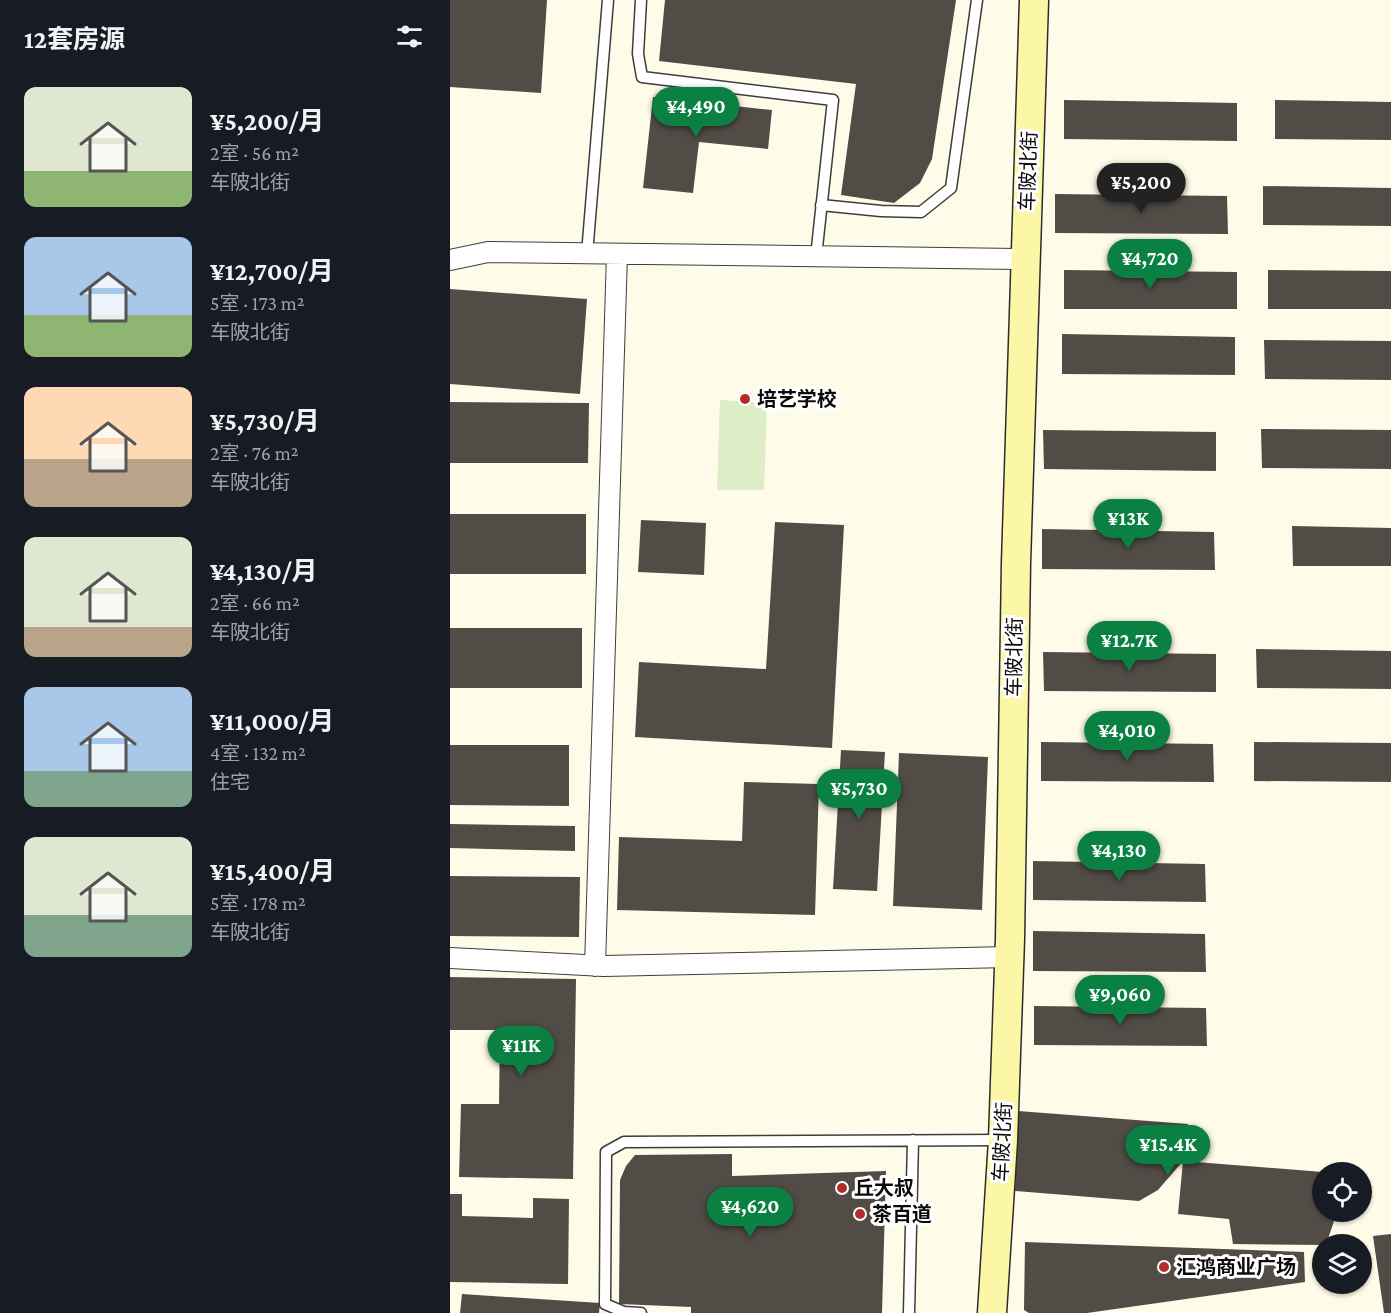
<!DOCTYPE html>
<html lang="zh">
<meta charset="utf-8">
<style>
body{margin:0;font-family:"Crimson Pro","Noto Sans SC",serif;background:#20242c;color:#f1f3f6;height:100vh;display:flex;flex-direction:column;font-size:22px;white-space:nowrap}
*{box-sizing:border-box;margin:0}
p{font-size:20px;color:#9ea1a6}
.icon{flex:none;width:33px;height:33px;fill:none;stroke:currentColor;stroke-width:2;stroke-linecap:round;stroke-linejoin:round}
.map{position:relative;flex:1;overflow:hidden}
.side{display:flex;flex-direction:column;background:#171b24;width:450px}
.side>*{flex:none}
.fabs{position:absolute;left:862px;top:1162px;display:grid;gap:12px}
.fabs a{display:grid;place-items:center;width:60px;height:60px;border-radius:50%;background:#171b24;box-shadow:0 2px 4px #0004;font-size:30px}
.price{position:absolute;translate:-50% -51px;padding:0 14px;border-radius:21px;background:#0b8043;color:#fff;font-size:20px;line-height:39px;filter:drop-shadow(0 2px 3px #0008)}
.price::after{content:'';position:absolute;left:50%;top:36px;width:18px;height:14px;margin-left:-9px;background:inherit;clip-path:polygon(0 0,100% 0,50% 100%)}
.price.active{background:#222;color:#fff}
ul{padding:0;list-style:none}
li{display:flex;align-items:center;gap:18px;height:150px;padding:0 24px}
li span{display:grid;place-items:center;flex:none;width:168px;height:120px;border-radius:12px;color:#555}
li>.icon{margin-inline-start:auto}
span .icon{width:72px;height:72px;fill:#fffc;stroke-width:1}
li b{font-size:26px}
h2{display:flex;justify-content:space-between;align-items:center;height:72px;padding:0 24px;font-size:26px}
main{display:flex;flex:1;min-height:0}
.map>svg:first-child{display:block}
</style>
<main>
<section class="side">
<h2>12套房源<svg class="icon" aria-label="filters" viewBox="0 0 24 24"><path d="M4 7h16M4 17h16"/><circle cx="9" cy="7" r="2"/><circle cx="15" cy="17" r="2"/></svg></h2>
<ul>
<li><span style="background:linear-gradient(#dfe7d0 70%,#8fb573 0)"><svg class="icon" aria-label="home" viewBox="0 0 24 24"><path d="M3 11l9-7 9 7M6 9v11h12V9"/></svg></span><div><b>¥5,200/月</b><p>2室 · 56 m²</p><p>车陂北街</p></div></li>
<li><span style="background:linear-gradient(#a9c7e8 65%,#8fb573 0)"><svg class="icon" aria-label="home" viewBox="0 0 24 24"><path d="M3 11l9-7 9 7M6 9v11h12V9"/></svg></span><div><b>¥12,700/月</b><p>5室 · 173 m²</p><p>车陂北街</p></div></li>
<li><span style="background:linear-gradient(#ffd9b3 60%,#b9a48a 0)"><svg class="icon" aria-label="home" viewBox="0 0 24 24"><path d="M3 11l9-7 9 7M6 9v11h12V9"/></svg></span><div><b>¥5,730/月</b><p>2室 · 76 m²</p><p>车陂北街</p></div></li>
<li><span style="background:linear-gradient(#dfe7d0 75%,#b9a48a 0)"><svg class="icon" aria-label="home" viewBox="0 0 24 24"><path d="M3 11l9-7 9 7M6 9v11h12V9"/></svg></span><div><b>¥4,130/月</b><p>2室 · 66 m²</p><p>车陂北街</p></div></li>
<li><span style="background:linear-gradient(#a9c7e8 70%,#7fa58c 0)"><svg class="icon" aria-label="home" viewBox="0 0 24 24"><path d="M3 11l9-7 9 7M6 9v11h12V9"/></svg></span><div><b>¥11,000/月</b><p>4室 · 132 m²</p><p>住宅</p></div></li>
<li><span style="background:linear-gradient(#dfe7d0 65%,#7fa58c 0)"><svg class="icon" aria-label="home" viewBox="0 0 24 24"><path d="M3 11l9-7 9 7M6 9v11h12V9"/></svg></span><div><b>¥15,400/月</b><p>5室 · 178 m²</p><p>车陂北街</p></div></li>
</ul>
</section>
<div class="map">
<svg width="941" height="1313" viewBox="0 0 941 1313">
<rect width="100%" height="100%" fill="#fefbe8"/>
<path fill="#ddedc6" d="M270,400L317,403L314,490H267Z"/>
<path fill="#524c47" d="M0,0H97L91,93L0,87Z
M215,0H506L482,159L470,183L444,203L391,195L406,84L209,61Z
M203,97L322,110L318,149L249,142L243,193L193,188Z
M614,100L787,103V141L614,139Z
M825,100L941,102V140L825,139Z
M813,186L941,188V226L813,225Z
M605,194L777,196L778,234L605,233Z
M614,270L787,272V309H614Z
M818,270L941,271V309H818Z
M0,289L137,299L130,394L0,384Z
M612,334L785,337V375L612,374Z
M814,340L941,341V380L815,379Z
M0,402L139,403L138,463H0Z
M811,429L941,430V469L812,468Z
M593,430L766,432V471L594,469Z
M0,514H136V574H0Z
M191,520L256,523L254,575L188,572Z
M325,522L394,525L382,748L185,737L189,662L316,669Z
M842,526L941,528V566H843Z
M592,529L764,532L765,570L592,569Z
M0,628H132V688H0Z
M806,649L941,651V689L807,688Z
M593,652L766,654V692L594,691Z
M591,742L763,744L764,782L591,781Z
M804,742L941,743V782L804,781Z
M0,745H119V806L0,805Z
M391,750L435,752L427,891L383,889Z
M449,753L538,757L532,910L443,906Z
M294,782L369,784L365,915L167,910L169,837L292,841Z
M0,824L125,826V851L0,848Z
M583,861L755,864L756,902L583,900Z
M0,876L130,877L129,937L0,936Z
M583,931L755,934L756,972L583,971Z
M0,977L126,979L123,1179L9,1177L11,1104H49L50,1030H0Z
M584,1006L756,1008L757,1046L584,1045Z
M568,1111L738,1124L733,1161L873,1172V1212H887L876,1245L783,1244L779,1219L728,1214L733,1161L708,1190L689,1201L565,1191Z
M282,1154V1176L436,1171L432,1313H241V1307L169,1304L170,1180L176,1166L185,1155Z
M0,1194H12V1216L83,1218V1198L119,1199L118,1284L0,1282Z
M941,1234V1313H934L923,1236Z
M575,1242L854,1252L855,1282L637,1313H579L574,1310Z
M12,1294L150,1303L149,1313H10Z"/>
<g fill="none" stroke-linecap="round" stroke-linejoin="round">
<defs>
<path id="lane" d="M191,0L188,54L192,77L383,100L366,257
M371,205L431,211L471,212L501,188L527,0
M137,254L158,0
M191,1313L174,1312L155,1304L156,1152L174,1142L553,1140
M459,1313L463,1140"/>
<path id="street" d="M0,260L38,252L575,259
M0,958L154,966L559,957
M145,966L167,254"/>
<path id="secondary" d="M542,1313L553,1140L560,939L566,563L584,0"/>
</defs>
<use href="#lane" stroke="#3d3d3d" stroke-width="13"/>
<use href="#street" stroke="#3d3d3d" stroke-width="22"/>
<use href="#secondary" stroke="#2c2c2c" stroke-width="31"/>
<use href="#lane" stroke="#fff" stroke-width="10"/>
<use href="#street" stroke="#fff" stroke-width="20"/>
<use href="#secondary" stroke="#fbf7a6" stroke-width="28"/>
</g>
<g fill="#b32c2a" stroke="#fff" stroke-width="2">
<circle cx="295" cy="399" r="6"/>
<circle cx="392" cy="1188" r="6"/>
<circle cx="410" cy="1214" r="6"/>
<circle cx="714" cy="1267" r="6"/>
</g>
<g text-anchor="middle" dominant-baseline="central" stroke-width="6" stroke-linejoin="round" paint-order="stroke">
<g font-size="20" fill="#0a0a0a" stroke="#fff">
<text transform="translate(578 171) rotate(-88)">车陂北街</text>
<text transform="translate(564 657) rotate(-89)">车陂北街</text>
<text transform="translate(552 1142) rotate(-87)">车陂北街</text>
</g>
<g font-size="20" font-weight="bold" fill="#0a0a0a" stroke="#fff" text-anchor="start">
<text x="307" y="399">培艺学校</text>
<text x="404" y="1188">丘大叔</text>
<text x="422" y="1214">茶百道</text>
<text x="726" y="1267">汇鸿商业广场</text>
</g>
</g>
</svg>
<div class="fabs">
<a><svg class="icon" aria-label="locate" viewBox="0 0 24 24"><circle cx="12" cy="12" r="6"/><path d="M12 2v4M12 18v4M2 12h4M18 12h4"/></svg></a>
<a><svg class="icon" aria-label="layers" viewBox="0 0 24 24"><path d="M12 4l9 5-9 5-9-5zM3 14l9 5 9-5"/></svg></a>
</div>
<b class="price" style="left:246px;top:138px">¥4,490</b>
<b class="price active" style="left:691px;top:214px">¥5,200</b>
<b class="price" style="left:700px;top:290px">¥4,720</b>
<b class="price" style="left:678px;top:550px">¥13K</b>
<b class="price" style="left:679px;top:672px">¥12.7K</b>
<b class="price" style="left:677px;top:762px">¥4,010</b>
<b class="price" style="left:409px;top:820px">¥5,730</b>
<b class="price" style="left:669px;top:882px">¥4,130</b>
<b class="price" style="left:670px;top:1026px">¥9,060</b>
<b class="price" style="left:71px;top:1077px">¥11K</b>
<b class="price" style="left:718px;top:1176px">¥15.4K</b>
<b class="price" style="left:300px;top:1238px">¥4,620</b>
</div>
</main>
